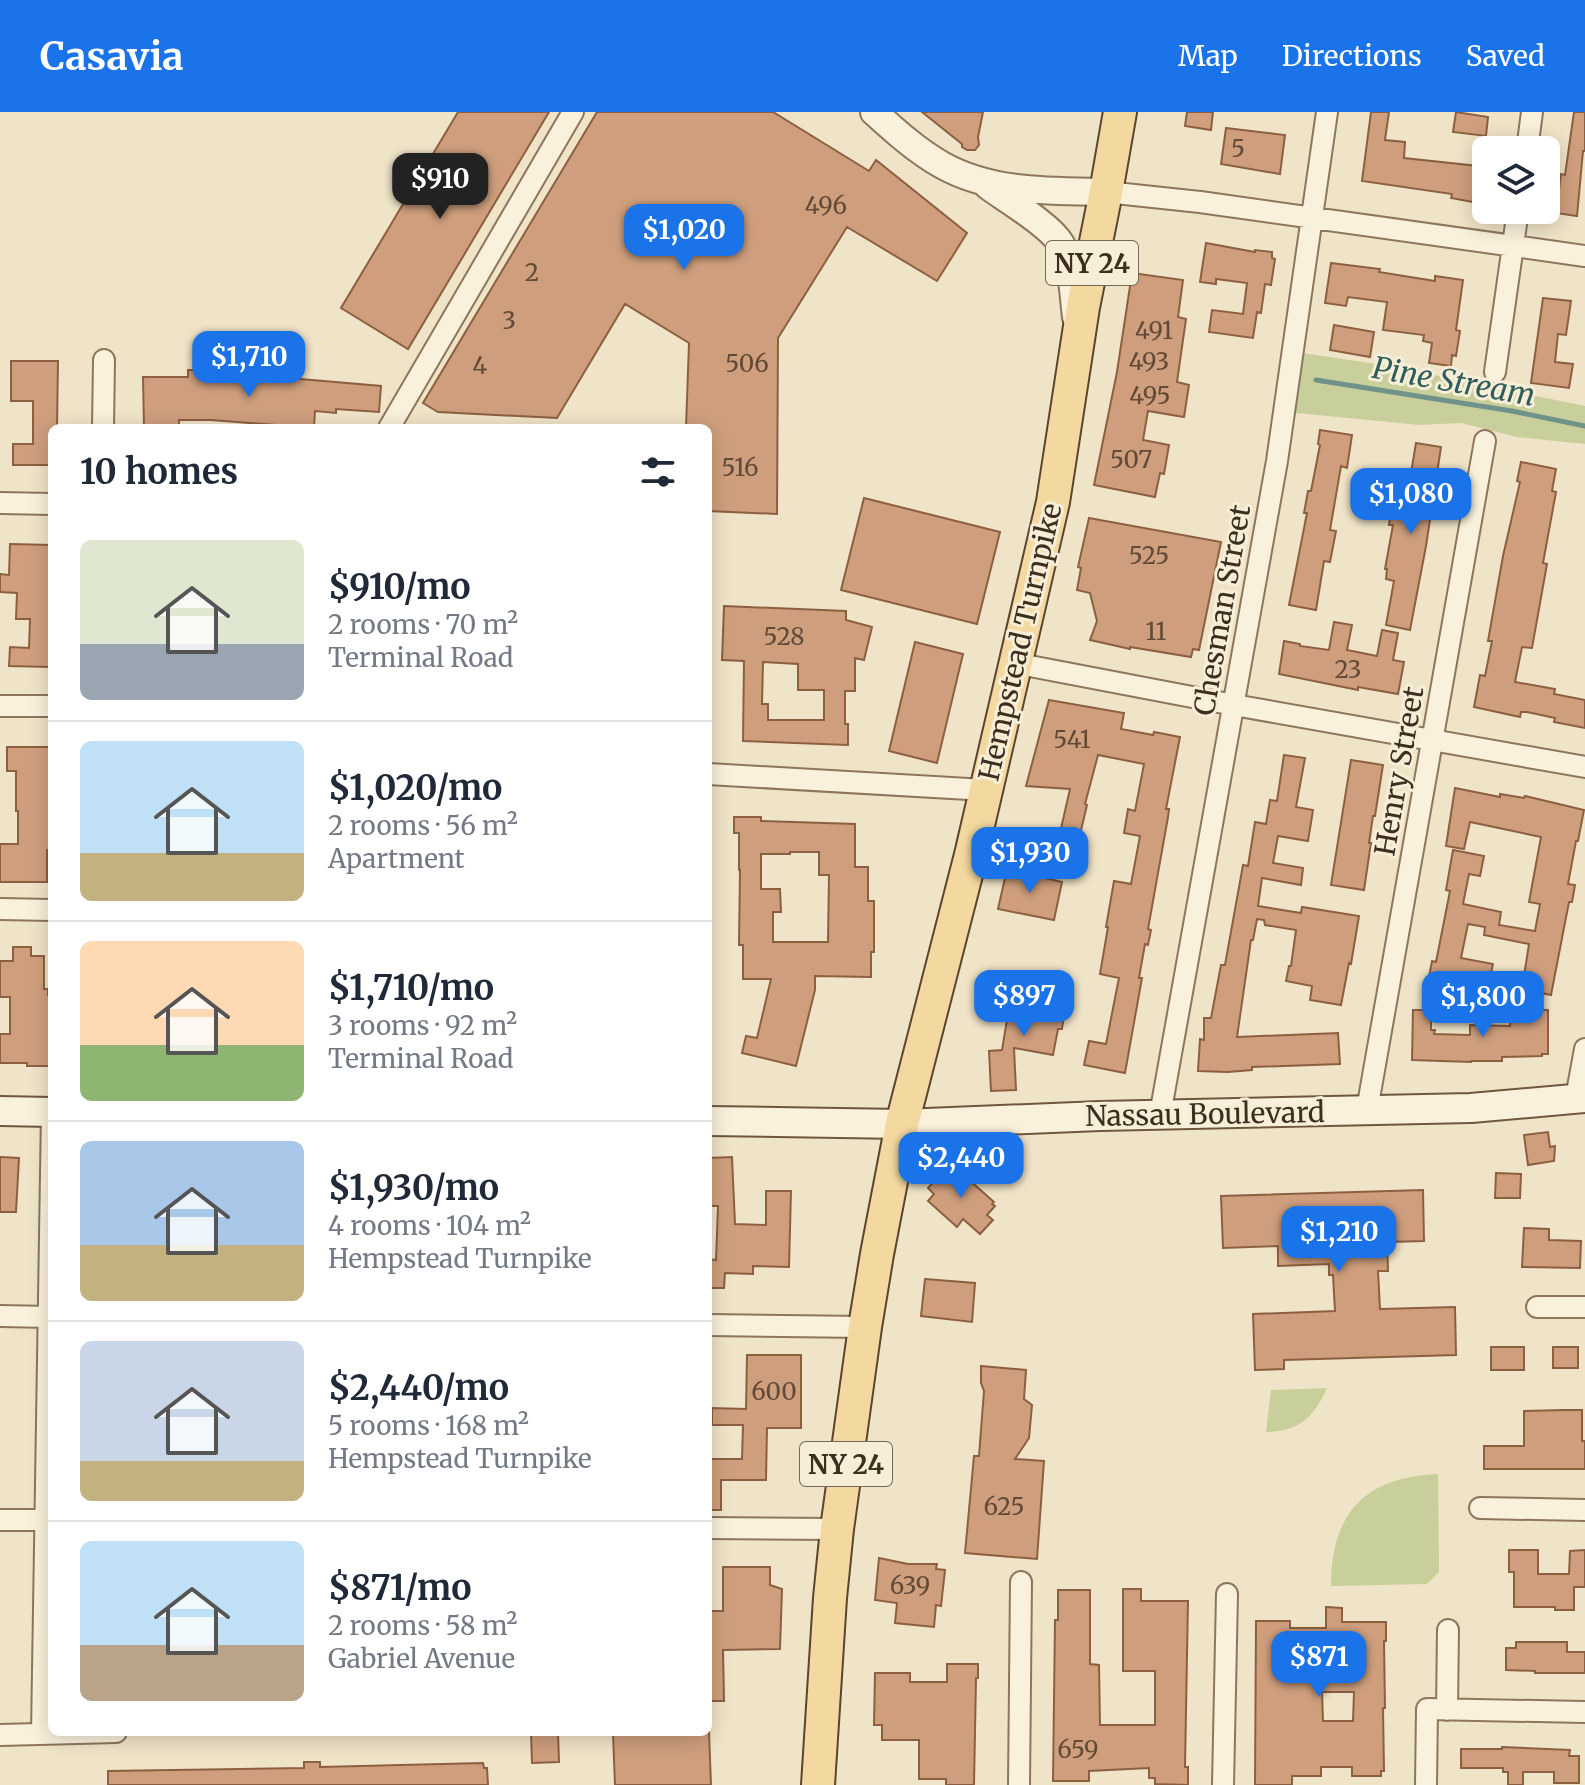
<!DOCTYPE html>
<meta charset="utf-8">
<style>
body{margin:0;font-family:Merriweather,serif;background:#f6f6f7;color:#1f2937;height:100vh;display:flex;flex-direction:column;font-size:30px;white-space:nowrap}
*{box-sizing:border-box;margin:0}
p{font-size:26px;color:#747a83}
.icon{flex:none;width:44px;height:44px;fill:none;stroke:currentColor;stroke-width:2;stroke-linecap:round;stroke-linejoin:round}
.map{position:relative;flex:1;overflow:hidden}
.sheet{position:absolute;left:48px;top:312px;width:664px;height:1312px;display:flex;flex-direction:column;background:#fff;border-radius:12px;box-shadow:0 4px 20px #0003}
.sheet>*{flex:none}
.buttons{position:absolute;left:1472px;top:24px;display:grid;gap:16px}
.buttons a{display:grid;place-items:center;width:88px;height:88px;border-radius:12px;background:#fff;box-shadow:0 4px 20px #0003;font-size:40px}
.price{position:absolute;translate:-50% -68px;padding:0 18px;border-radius:16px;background:#1a73e8;color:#fff;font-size:26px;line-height:52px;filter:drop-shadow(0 2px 4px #0008)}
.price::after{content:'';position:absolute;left:50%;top:48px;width:24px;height:18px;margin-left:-12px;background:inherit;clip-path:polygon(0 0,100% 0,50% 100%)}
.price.selected{background:#222;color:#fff}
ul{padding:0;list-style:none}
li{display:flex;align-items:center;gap:24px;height:200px;padding:0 32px}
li+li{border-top:2px solid #e0e1e3}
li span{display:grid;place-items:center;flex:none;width:224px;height:160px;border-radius:12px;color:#555}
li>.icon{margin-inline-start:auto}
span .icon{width:96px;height:96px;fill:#fffc;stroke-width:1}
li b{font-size:34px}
h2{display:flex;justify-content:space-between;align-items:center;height:96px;padding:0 32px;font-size:34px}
header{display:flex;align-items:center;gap:48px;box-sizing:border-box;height:112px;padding:0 40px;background:#1a73e8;color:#fff}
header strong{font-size:38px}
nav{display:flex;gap:44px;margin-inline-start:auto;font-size:28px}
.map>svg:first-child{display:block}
</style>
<header>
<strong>Casavia</strong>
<nav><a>Map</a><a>Directions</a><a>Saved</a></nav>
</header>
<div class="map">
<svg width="1585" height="1673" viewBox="0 0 1585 1673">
<rect width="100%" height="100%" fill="#f0e4c8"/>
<path fill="#c9cf9b" d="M1296,240L1396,255L1585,294V332L1517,325L1461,311L1419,313L1287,300Z
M1327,1276C1314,1305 1299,1320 1266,1320L1271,1278Z
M1438,1362L1439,1460L1427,1472L1331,1474C1331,1401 1365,1365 1438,1362Z"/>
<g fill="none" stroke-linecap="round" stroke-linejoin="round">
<path stroke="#6f938a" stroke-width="5" d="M1316,268L1512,299L1585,314"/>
</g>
<path fill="#cf9f7d" stroke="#8d5f41" stroke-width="2" fill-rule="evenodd" d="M458,0H549L408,237L341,196Z
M597,0H773L869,59L876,48L967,121L937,169L847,115L778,226L777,402L708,399V316H686L689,231L625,192L557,306L438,300L423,291Z
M922,0H983L978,25L979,33L975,38H967L962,35V32Z
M1187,0H1213L1211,18L1185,14Z
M1371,0H1389L1385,28L1405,30L1404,46L1478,54L1473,90L1451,86L1452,82L1362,69Z
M1456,0L1488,5L1486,24L1453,20Z
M1574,0H1585V39H1583L1577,104L1556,101L1561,62L1565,63Z
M1226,16L1285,23L1280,62L1221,52Z
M1206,131L1255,140V138L1272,140V146L1275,147L1271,173L1265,172L1261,201L1257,200L1253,226L1209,220L1212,198L1243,202L1247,171L1216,167V172L1200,170Z
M1331,151L1380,157L1379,160L1435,169V164L1463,168L1456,218L1460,219L1456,244L1452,243L1451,254L1429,251L1432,231L1423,229L1424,223L1383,218L1387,190L1348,185L1346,194L1325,191Z
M1132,161L1183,168L1178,205L1186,207L1177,270L1189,273L1184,305L1148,299L1143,328L1169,333L1164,362L1160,361L1155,385L1094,373L1117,260Z
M1543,186L1571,189L1566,223L1558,222L1555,250L1573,252L1569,276L1531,271Z
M1334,213L1374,220L1370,245L1330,238Z
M11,249H58L57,316H52V353H13V332H33V289H11Z
M188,258H206V259L381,274L379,300L336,297V301L315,299L314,316L211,308H179V316H144L143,265H188Z
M1320,318L1352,323L1347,356L1341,354L1330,418L1336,419L1330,450L1324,449L1316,498L1289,493L1307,401H1304L1308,379H1311L1320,333L1318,332Z
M1416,331L1441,335L1426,434L1410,518L1386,513L1394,469L1386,467L1387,457H1385L1393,413H1389L1392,389L1406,391Z
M1521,350L1556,357L1552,379L1556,380L1543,451L1547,452L1532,536L1522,535L1515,570L1555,577L1554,582L1585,588V616L1554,610L1555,606L1527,600H1521L1520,605L1474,595L1480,563L1485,564L1492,529H1488L1503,444L1520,370L1517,369Z
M864,386L1000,420L977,512L841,478Z
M1089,406L1221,430L1199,538L1193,537L1191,545L1130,535V537L1090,528L1097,509L1090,481L1077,478L1081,456L1078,455Z
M10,432L52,433L50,555L9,554L10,535L29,536L30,507H16L17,481L0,480V462L9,463Z
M724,494L846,499V508L872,515L864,548L855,546V579H845V612H848V633L743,629L744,549L722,548ZM763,550L798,552V578H824V608H768V592H762Z
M1334,510L1352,513L1347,538L1377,544L1382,518L1398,521L1393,548L1404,550L1398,582L1358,575V578L1279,562L1284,529L1300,532V534L1329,538Z
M915,530L963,542L937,651L889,639Z
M1049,588L1124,601L1121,617L1153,623L1154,620L1180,625L1166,697H1169L1168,705L1148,817L1151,818L1148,833L1145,832L1139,866H1142L1125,961L1084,953L1089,929L1106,932L1119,866L1100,862L1108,815H1106L1114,769L1131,772L1140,724L1124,721L1128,697L1135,699L1144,652L1098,643L1085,692L1087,693L1076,739L1057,734L1070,677L1026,674Z
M7,635H51L52,707L51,738H47V770H0V732H18V699H16V659H7Z
M1284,643L1305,646L1296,695L1313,698L1308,729L1278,724L1273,751L1303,756L1301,773L1262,766L1258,794L1301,801L1302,795L1359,804L1351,852L1349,851L1341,893L1310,888L1312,874L1286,869L1289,854H1291L1296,818L1265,813L1264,808L1257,807L1253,828H1251L1237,925L1338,921L1340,952L1252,955V958L1228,960L1198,959L1200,927L1204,928V906H1211L1221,853H1225L1243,753L1248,754L1255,710L1266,712L1270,688L1277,689Z
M1351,648L1383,653L1375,704H1373L1369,731H1371L1364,778L1331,773Z
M1455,676L1500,685V682L1524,686L1525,684L1584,698L1578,729H1576L1568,772L1575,773L1572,790H1569L1551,883L1522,877L1529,832L1484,823L1485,815L1468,812L1461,846L1493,852L1489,870L1459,864L1456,886L1426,881L1432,849L1436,850L1450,779L1446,778L1453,738L1484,744L1480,764L1469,762L1463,792L1501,800L1499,813L1535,819L1540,792L1529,790L1541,725L1470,710L1464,737L1446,734Z
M734,705H761V709L855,712V755H868V789H874V840H871V865L815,864V878L796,954L742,941L746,924L757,926L771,867H743V833H739L740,758H739V721H734ZM790,740H819V763H829L828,830H773V800H781L780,777H761V742H790Z
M1007,757L1062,770L1054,808L998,797Z
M13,835H31V844H44V877H48V883H52V897H49V954H27V951H0V922H10V885H0V849H13Z
M1009,884L1065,896L1062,917H1058L1053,943L1014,936L1016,978L991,979L989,939L1002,938L1007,908L1005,907Z
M1511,897L1548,898V942H1542V944L1502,945V949H1471V950L1412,948L1413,898H1431V918H1435L1434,922L1470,923V913L1510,914Z
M1548,1020L1550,1035L1555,1034L1554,1049L1528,1053L1524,1023Z
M0,1045L19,1046L16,1100H0Z
M732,1045L735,1112L766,1113V1079H791L789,1155L753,1154V1162L725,1161L724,1176H708V1147L716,1148L718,1094H708V1046Z
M950,1051L994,1090L992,1092L995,1094L987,1103L993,1108L980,1122L963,1107L957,1115L928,1089L934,1082L928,1076Z
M1496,1061L1521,1062L1520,1086H1495Z
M1423,1078L1424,1129L1387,1130L1388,1159H1378L1380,1197L1455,1195L1456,1243L1284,1248V1257L1255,1258L1253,1202L1335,1199L1333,1163H1329V1152L1278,1154V1134L1223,1136L1221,1084Z
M1524,1116L1549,1117V1128L1581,1129L1580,1156L1522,1155Z
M925,1167L975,1171L972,1210L921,1204Z
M1491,1235H1524V1258H1491Z
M1553,1235H1578V1256H1553Z
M747,1243H801V1316H767L766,1368H721V1398H708V1347H742L743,1313H712V1296L746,1297Z
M981,1254L1026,1258L1024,1287L1032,1293L1029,1326L1015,1347L1044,1349L1037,1447L965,1441L974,1344H979L984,1279L981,1271Z
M1563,1298H1582V1329H1585V1357H1484V1334H1524V1299Z
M1509,1438H1538V1462H1569L1570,1439L1585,1438V1475H1574V1498H1555V1495H1514V1460H1509Z
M879,1446L908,1452H937L936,1457L945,1458L941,1494L936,1493L934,1515L895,1511L897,1491L875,1488Z
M723,1455H770V1473L782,1477L780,1537L723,1538L724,1589H708V1499H723Z
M1123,1477H1141V1489H1188L1185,1655H1188V1673L1155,1672V1666H1149V1656L1089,1659V1669H1053L1055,1508H1058V1478H1090V1552L1099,1553L1100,1613H1155V1559H1123Z
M1326,1495L1342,1496V1510H1386V1529H1384L1385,1596H1383L1384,1659H1381V1664H1352V1655H1321V1664H1292V1673H1255L1256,1509H1290V1516H1326ZM1322,1580H1354L1353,1609H1323Z
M1516,1530H1567V1540H1585V1561H1535V1559L1506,1558V1536H1516Z
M947,1552H978V1566H976L974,1673H946V1667H919V1628H882V1613H874L875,1561H910V1570H947Z
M531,1620H558L559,1650L532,1651Z
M709,1620L711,1673H615L613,1621Z
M1502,1635L1570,1638L1569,1644H1579V1671H1554V1660H1523V1673H1508V1660H1503V1656H1461V1637H1502Z
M304,1650H320V1655L483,1651L484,1656H487L488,1673H108V1659L304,1656Z"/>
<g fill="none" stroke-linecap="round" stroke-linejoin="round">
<defs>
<path id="minor" d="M1527,38L1532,0
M1106,80L1200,90L1585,144
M1495,260L1518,98
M103,316L104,248
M389,316L573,0
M0,391L52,392
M1014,551L1234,593L1585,655
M0,594H52
M708,662L986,678
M0,797L52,798
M1576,986L1585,937
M1367,998L1485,329
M1160,1003L1277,349L1327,0
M1537,1195H1585
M0,1204L52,1205
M708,1213L865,1215
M1480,1396L1585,1398
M0,1408H52
M708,1416L837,1417
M1447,1598L1448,1518
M42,1622L52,1000
M0,1623L116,1620
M1019,1673L1021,1470
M1223,1673L1227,1482
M1426,1673L1427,1597L1585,1600"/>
<path id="tertiary" d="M874,0C895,19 917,39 942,53C992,81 1051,79 1106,80
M988,74C1007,88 1050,113 1061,132C1073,153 1073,182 1076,205"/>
<path id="secondary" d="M0,999L52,1000
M708,1009L902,1012L1100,1004L1471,996L1585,986"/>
<path id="primary" d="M818,1673L830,1486L837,1417L865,1215L877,1142L902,1012L971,743L1053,390L1083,195L1106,80L1120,0"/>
</defs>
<use href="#minor" stroke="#8d765c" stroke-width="24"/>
<use href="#tertiary" stroke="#8d765c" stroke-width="30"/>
<use href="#secondary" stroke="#6f573f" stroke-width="32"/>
<use href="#primary" stroke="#5b4430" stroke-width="36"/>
<use href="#minor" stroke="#faf1dc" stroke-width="20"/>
<use href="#tertiary" stroke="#faf1dc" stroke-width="26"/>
<use href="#secondary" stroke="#faf1dc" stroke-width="28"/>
<use href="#primary" stroke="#f3d9a0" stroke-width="32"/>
</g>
<g text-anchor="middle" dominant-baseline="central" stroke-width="6" stroke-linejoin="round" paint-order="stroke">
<g font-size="24" fill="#624a37">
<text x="1238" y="36">5</text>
<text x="826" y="93">496</text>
<text x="532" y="160">2</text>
<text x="509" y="208">3</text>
<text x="1154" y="218">491</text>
<text x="1149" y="249">493</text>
<text x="747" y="251">506</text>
<text x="480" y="253">4</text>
<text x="1150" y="283">495</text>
<text x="1131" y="347">507</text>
<text x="740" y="355">516</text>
<text x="1149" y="443">525</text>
<text x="1156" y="519">11</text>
<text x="784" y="524">528</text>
<text x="1348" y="557">23</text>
<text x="1072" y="627">541</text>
<text x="774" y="1279">600</text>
<text x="1004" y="1394">625</text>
<text x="910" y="1473">639</text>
<text x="1078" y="1637">659</text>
</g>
<g fill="#f7eed8" stroke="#756857" stroke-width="2">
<rect x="1046" y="129" width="92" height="44" rx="6"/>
<rect x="800" y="1330" width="92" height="44" rx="6"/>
</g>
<g font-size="26" font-weight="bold" fill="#3d2e20">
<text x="1092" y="151">NY 24</text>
<text x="846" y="1352">NY 24</text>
</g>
<g font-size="28" fill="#3d2e20" stroke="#f7eed8">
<text transform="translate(1222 498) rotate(-80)">Chesman Street</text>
<text transform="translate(1020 530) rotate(-77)">Hempstead Turnpike</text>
<text transform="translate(1399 659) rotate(-80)">Henry Street</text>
<text transform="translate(1205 1002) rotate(-1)">Nassau Boulevard</text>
</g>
<g font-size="30" font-style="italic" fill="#2f5d5a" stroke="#f7eed8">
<text transform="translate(1454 269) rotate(10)">Pine Stream</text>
</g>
</g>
</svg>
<div class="buttons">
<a><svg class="icon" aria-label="layers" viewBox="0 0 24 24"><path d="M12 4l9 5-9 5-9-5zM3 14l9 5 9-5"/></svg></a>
</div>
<b class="price selected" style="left:440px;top:109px">$910</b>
<b class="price" style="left:684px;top:160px">$1,020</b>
<b class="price" style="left:249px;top:287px">$1,710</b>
<b class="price" style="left:1411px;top:424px">$1,080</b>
<b class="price" style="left:1030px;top:783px">$1,930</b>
<b class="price" style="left:1024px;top:926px">$897</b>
<b class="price" style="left:1483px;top:927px">$1,800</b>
<b class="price" style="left:961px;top:1088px">$2,440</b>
<b class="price" style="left:1339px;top:1162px">$1,210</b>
<b class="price" style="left:1319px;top:1587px">$871</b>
<section class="sheet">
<h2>10 homes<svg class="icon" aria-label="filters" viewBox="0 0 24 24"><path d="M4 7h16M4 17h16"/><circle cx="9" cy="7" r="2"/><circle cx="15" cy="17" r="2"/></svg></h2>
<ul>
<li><span style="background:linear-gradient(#dfe7d0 65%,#9aa5b1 0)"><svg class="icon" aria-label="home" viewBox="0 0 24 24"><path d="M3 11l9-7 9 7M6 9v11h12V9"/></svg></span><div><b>$910/mo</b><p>2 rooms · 70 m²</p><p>Terminal Road</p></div></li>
<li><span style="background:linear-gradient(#bfe0f5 70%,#c2b280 0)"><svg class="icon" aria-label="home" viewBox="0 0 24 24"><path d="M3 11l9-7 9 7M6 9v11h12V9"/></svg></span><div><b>$1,020/mo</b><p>2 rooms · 56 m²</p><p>Apartment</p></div></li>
<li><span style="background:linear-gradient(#ffd9b3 65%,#8fb573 0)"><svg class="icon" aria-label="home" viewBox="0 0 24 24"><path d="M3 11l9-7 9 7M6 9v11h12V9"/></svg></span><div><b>$1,710/mo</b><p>3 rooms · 92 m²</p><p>Terminal Road</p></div></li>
<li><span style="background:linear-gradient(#a9c7e8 65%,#c2b280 0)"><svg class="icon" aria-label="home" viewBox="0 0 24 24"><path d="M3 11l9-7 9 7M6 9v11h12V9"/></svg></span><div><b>$1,930/mo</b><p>4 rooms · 104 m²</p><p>Hempstead Turnpike</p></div></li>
<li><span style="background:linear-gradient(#c9d6e8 75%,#c2b280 0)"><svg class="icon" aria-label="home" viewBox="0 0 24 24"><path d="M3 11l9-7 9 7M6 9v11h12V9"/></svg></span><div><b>$2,440/mo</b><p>5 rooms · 168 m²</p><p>Hempstead Turnpike</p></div></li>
<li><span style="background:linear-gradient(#bfe0f5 65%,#b9a48a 0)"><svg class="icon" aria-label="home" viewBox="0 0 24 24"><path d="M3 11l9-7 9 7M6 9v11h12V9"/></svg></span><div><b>$871/mo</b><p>2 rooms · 58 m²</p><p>Gabriel Avenue</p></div></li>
</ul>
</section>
</div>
